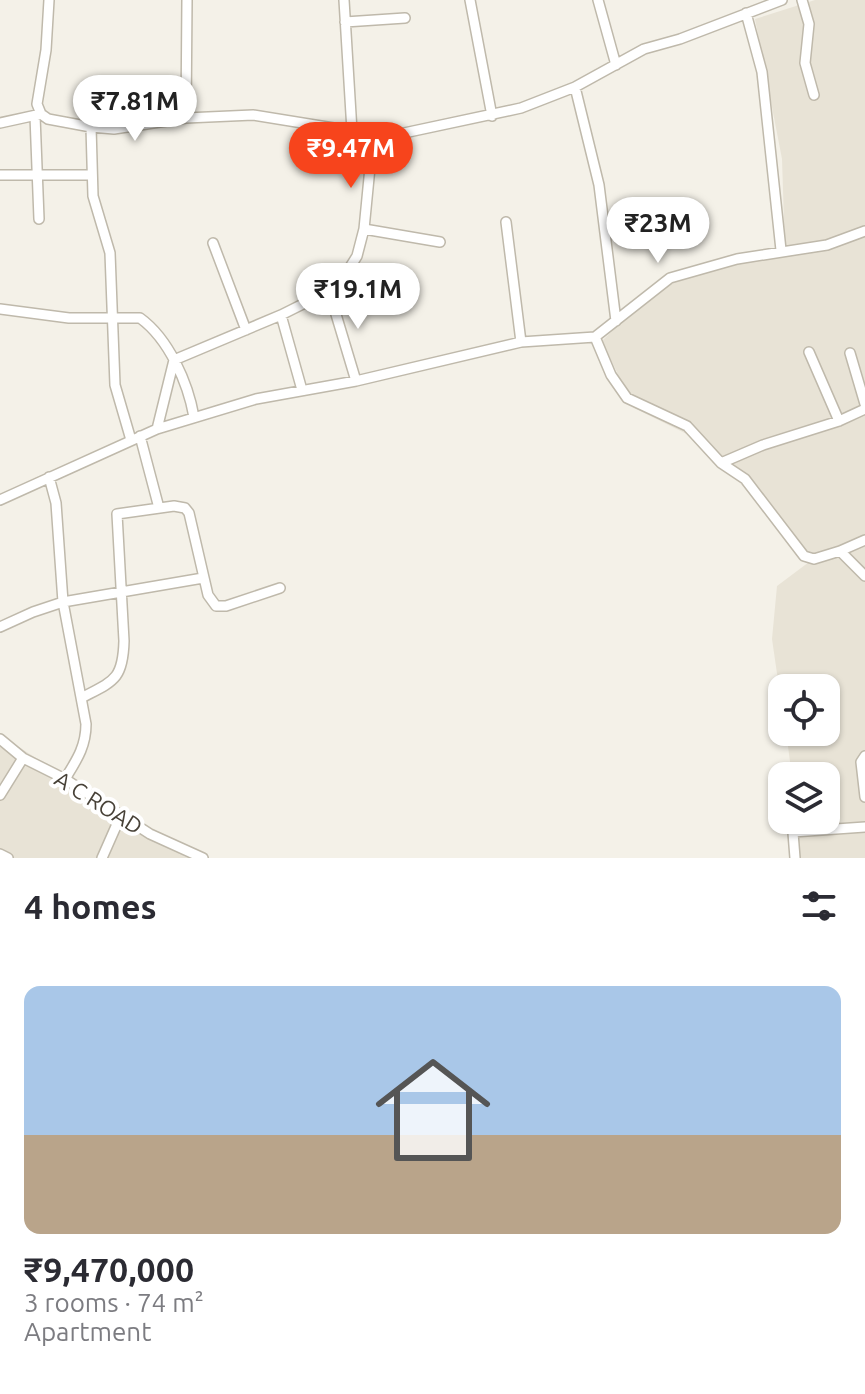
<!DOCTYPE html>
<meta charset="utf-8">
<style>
body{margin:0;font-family:Ubuntu,sans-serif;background:#f7f7f7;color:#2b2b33;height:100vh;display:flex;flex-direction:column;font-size:30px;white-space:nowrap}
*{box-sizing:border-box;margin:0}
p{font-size:26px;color:#7c7c81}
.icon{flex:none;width:44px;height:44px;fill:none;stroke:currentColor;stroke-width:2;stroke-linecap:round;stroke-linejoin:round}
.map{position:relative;height:858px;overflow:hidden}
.side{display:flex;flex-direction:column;background:#fff;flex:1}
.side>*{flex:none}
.fabs{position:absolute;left:768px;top:674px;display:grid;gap:16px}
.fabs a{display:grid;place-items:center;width:72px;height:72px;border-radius:16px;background:#fff;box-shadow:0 2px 6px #0004;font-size:40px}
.price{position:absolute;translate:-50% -68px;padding:0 18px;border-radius:28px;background:#fff;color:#222;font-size:26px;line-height:52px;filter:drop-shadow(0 2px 4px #0008)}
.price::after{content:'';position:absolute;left:50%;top:48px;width:24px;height:18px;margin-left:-12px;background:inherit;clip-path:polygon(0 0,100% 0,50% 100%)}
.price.current{background:#f7441c;color:#fff}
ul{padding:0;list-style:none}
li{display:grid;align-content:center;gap:16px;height:424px;padding:0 24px}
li+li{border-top:2px solid #e1e1e2}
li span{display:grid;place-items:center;height:248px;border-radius:16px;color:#555}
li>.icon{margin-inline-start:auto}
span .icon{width:144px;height:144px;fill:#fffc;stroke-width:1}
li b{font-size:34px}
h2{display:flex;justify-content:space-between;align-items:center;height:96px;padding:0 24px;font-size:34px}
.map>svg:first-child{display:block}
</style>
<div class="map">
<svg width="865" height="858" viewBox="0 0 865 858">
<rect width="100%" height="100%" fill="#f4f1e8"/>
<path fill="#e8e3d6" d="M815,0H865V858H800L797,820H826V776H792L786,732H826V688H782V708L772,639L777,586L813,559L703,442L634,408L602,341L654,289L735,263L785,252L782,159L755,19Z
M0,735L184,852L197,858H0Z"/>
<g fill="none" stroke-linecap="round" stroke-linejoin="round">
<defs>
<path id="street" d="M49,0L46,50L37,104L41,114L48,119L91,127L114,129L186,118L253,115L352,131L376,139
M344,0L352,131
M470,0L492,116
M598,0L616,65
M802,0L809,24L805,63L814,95
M746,13L762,72L781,250
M345,22L405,18
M575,87L599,185L616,321
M35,116L39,219
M186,118L187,0
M0,123L41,114
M91,127L93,196L110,253L115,385L131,440
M0,175H91
M506,222L521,342
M364,229L440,242
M865,231L827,245L737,259L670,278L595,337L611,375L627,398L687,426L721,463L745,479L804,556L814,559L840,551L865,576
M213,243L246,330
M329,291L356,381
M0,309L69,318H140C169,339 188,383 194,417
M281,315L302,390
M809,352L839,421
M850,353L865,404
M157,429L256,399L356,381L521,342L595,337
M140,436L159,508
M721,463L763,445L839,421L865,409
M49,477L56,503L63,602L86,724C86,747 76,761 65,779
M0,500L157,429L174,360L281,315L329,291L342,280L357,256L364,229L372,147L376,139L521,108L575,87L644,49L680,39L782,0
M840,551L865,540
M0,627L33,612L63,602L203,578
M83,697C114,681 123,679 124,641L117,514L174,506L185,508L189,513L208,595L216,606H226L280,588
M0,739L23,758L65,779L150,834L203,858
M865,756L861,762L865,797
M786,774V776
M0,795L23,758
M792,820L795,858
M793,832L865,827
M0,854L8,858
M102,858L121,815"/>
</defs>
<use href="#street" stroke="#bfb9ab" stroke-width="12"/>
<use href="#street" stroke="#fff" stroke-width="9"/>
</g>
<g text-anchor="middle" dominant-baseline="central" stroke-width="8" stroke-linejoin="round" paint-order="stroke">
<g font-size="22" fill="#474137" stroke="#fff">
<text transform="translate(99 802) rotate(32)">A C ROAD</text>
</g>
</g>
</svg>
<div class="fabs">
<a><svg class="icon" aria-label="locate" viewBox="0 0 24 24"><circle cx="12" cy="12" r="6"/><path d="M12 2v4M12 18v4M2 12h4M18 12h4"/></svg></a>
<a><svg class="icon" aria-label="layers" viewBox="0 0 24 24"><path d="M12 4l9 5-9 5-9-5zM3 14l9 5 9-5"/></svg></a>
</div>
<b class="price" style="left:135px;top:143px">₹7.81M</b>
<b class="price current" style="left:351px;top:190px">₹9.47M</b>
<b class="price" style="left:658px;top:265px">₹23M</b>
<b class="price" style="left:358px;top:331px">₹19.1M</b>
</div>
<section class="side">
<h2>4 homes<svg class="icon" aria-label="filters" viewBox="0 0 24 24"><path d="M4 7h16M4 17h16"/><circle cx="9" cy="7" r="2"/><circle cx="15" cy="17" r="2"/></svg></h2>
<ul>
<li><span style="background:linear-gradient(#a9c7e8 60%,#b9a48a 0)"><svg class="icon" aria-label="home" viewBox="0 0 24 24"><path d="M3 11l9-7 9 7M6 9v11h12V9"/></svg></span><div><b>₹9,470,000</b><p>3 rooms · 74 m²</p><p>Apartment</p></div></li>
</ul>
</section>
